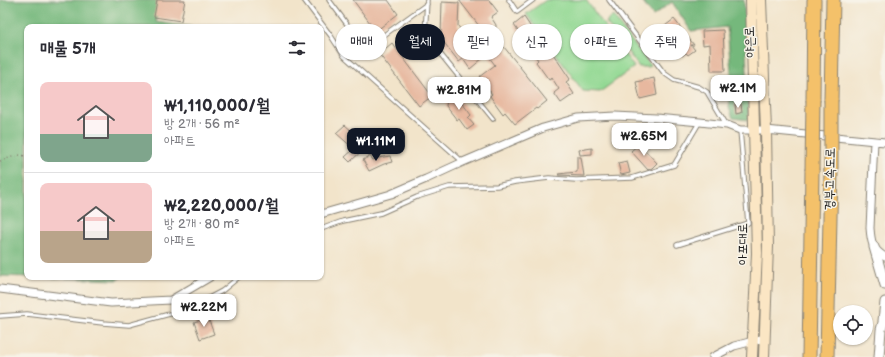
<!DOCTYPE html>
<html lang="ko">
<meta charset="utf-8">
<style>
body{margin:0;font-family:"Balsamiq Sans","Poor Story",sans-serif;background:#f2f2f3;color:#2b2b33;height:100vh;display:flex;flex-direction:column;font-size:15px;white-space:nowrap}
*{box-sizing:border-box;margin:0}
p{font-size:13px;color:#7c7c81}
.icon{flex:none;width:22px;height:22px;fill:none;stroke:currentColor;stroke-width:2;stroke-linecap:round;stroke-linejoin:round}
.map{position:relative;flex:1;overflow:hidden}
.side{position:absolute;left:24px;top:24px;width:300px;height:256px;display:flex;flex-direction:column;background:#fff;border-radius:8px;box-shadow:0 1px 3px #0004}
.side>*{flex:none}
.top-card{position:absolute;left:336px;top:24px;width:380px;height:36px;display:flex;gap:8px}
.buttons{position:absolute;left:833px;top:305px;display:grid;gap:8px}
.buttons a{display:grid;place-items:center;width:40px;height:40px;border-radius:50%;background:#fff;box-shadow:0 1px 3px #0004;font-size:20px}
.price{position:absolute;translate:-50% -34px;padding:0 9px;border-radius:8px;background:#fff;color:#222;font-size:13px;line-height:26px;filter:drop-shadow(0 1px 2px #0008)}
.price::after{content:'';position:absolute;left:50%;top:24px;width:12px;height:9px;margin-left:-6px;background:inherit;clip-path:polygon(0 0,100% 0,50% 100%)}
.price.current{background:#111827;color:#fff}
ul{padding:0;list-style:none}
li{display:flex;align-items:center;gap:12px;height:100px;padding:0 16px}
li+li{border-top:1px solid #e1e1e2}
li span{display:grid;place-items:center;flex:none;width:112px;height:80px;border-radius:8px;color:#555}
li>.icon{margin-inline-start:auto}
span .icon{width:48px;height:48px;fill:#fffc;stroke-width:1}
li b{font-size:17px}
h2{display:flex;justify-content:space-between;align-items:center;height:48px;padding:0 16px;font-size:17px}
.pill{padding:0 14px;border-radius:18px;background:#fff;box-shadow:0 1px 3px #0004;font-size:14px;line-height:36px}
.pill.current{background:#111827;color:#fff}
.map>svg:first-child{display:block}
</style>
<div class="map">
<svg width="885" height="357" viewBox="0 0 885 357">
<rect width="100%" height="100%" fill="#f7f3e8"/>
<filter id="ink" filterUnits="userSpaceOnUse"><feTurbulence type="fractalNoise" baseFrequency=".025" numOctaves="2"/><feDisplacementMap in="SourceGraphic" scale="8" xChannelSelector="R" yChannelSelector="G"/><feConvolveMatrix kernelMatrix="1 2 1 2 8 2 1 2 1" color-interpolation-filters="sRGB"/></filter>
<filter id="wash" filterUnits="userSpaceOnUse"><feTurbulence type="fractalNoise" baseFrequency=".012" numOctaves="4" result="noise"/><feDisplacementMap in="SourceGraphic" scale="16" xChannelSelector="R" yChannelSelector="G"/><feGaussianBlur stdDeviation="0.9" result="paint"/><feColorMatrix in="noise" values="0 0 0 0 0 0 0 0 0 0 0 0 0 0 0 0 0 1.4 0 .05"/><feComposite in="paint" operator="in"/></filter>
<g filter="url(#wash)">
<rect width="100%" height="100%" fill="#f2e4ca"/>
<path fill="#91d892" stroke="#567a57" d="M546,0H586L634,67L600,92L583,91L526,14Z
M613,16L651,66L647,67H639L606,22Z"/>
<path fill="#74b87c" stroke="#486a4c" d="M0,0H162L156,22L195,27H27V277H121L117,280L0,276Z
M641,0H744L749,120L733,118L729,108L730,99L738,98L737,84L732,82L727,27L691,31L672,2L653,16Z"/>
<g id="blocks">
<path fill="#e7b89f" d="M157,0H185L181,21L154,17Z
M353,0H388L398,14L376,31Z
M459,0H489L498,12L491,17L496,25L495,39L487,28L483,31Z
M442,2L459,3L458,26L483,58L470,69L463,59L459,62L439,36L441,35Z
M524,17L548,53L551,51L570,79L566,82L574,94L561,103L554,93L559,89L552,78L549,80L536,62L538,60L514,25Z
M674,19L694,45H691L695,50L688,55L686,53L682,56L675,47L673,48L669,44L671,42L661,29Z
M723,30L725,71H711L710,44L703,45L702,31Z
M500,42L547,101L537,109L536,108L515,124L505,112L503,114L490,96L492,94L479,77L495,65L486,53Z
M392,43L432,96L419,106L379,54Z
M654,78L657,95L640,99L636,82Z
M454,92L471,115L468,118L474,125L467,130L459,119L457,120L446,106L447,100L446,98Z
M735,104H741L742,112L740,113L736,114Z
M345,125L368,145L350,162L345,157L354,149L336,133Z
M639,144L657,163L652,168L648,170L631,151Z
M592,148V154L580,155L579,150Z
M370,156L373,160L378,157V158L390,156L392,162L384,164L369,171L363,160Z
M577,157H581L584,176L559,175L558,174L577,172Z
M627,161L630,173L621,175L618,163Z
M228,299L230,315L219,316L217,300Z
M208,318L214,334L200,339L194,322Z"/>
</g>
</g>
<g filter="url(#ink)">
<use href="#blocks" fill-opacity="0" stroke="#878073" stroke-width="1"/>
<g fill="none" stroke-linecap="round" stroke-linejoin="round">
<defs>
<path id="service" d="M304,0L331,36L344,56L463,162
M329,0L358,39C363,43 366,44 373,43L427,4
M427,0L425,35L493,119
M509,0L517,12L533,0
M609,0L664,73L674,80L699,87L707,92L726,124
M321,229L343,221L381,213L417,197L449,187L497,186L515,182L549,178L576,180L632,178L674,165L699,123
M677,245L748,223L740,130
M0,316L27,314L103,323L129,325L188,309L222,291L239,277"/>
<path id="minor" d="M874,141L870,228C871,242 872,249 885,257
M321,214L391,194L426,179L463,162L543,128L578,118L615,116L656,118L700,122L727,125L740,130H766L885,142
M0,289L111,303L171,300L210,277
M713,357L734,346L765,338"/>
<path id="tertiary" d="M874,247L885,285
M883,321L885,302
M879,357L881,330L885,315"/>
<path id="secondary" d="M751,0L757,253L752,357
M761,0L766,130L768,246L764,357"/>
<path id="motorway" d="M813,100L814,0
M831,100L833,0
M809,357L812,170
M827,357L831,171"/>
</defs>
<use href="#service" stroke="#878073" stroke-width="5.5"/>
<use href="#minor" stroke="#878073" stroke-width="9"/>
<use href="#tertiary" stroke="#878073" stroke-width="11"/>
<use href="#secondary" stroke="#878073" stroke-width="12"/>
<use href="#motorway" stroke="#878073" stroke-width="15"/>
<path stroke="#878073" stroke-width="1.5" stroke-dasharray="1 3" stroke-linecap="butt" d="M0,161L18,155L27,156"/>
<use href="#service" stroke="#fff" stroke-width="3.5"/>
<use href="#minor" stroke="#fff" stroke-width="7"/>
<use href="#tertiary" stroke="#fff" stroke-width="9"/>
<use href="#secondary" stroke="#fbe6c4" stroke-width="10"/>
<use href="#motorway" stroke="#f4c16b" stroke-width="13"/>
<defs>
<path id="motorway-bridge" d="M812,170L813,100
M831,171V100"/>
</defs>
<use href="#motorway-bridge" stroke="#878073" stroke-width="15" stroke-linecap="butt"/>
<use href="#motorway-bridge" stroke="#f4c16b" stroke-width="13"/>
</g>
</g>
<g text-anchor="middle" dominant-baseline="central" stroke-width="3" stroke-linejoin="round" paint-order="stroke">
<g font-size="13" fill="#1c1c1c" stroke="#f7f3e8">
<text transform="translate(750 42) rotate(-92)">야은로</text>
<text transform="translate(830 179) rotate(-89)">경부고속도로</text>
<text transform="translate(743 244) rotate(-90)">아포대로</text>
</g>
</g>
</svg>
<div class="buttons">
<a><svg class="icon" aria-label="locate" viewBox="0 0 24 24"><circle cx="12" cy="12" r="6"/><path d="M12 2v4M12 18v4M2 12h4M18 12h4"/></svg></a>
</div>
<b class="price" style="left:738px;top:109px">₩2.1M</b>
<b class="price" style="left:459px;top:111px">₩2.81M</b>
<b class="price" style="left:644px;top:157px">₩2.65M</b>
<b class="price current" style="left:376px;top:162px">₩1.11M</b>
<b class="price" style="left:204px;top:328px">₩2.22M</b>
<div class="top-card">
<a class="pill">매매</a>
<a class="pill current">월세</a>
<a class="pill">필터</a>
<a class="pill">신규</a>
<a class="pill">아파트</a>
<a class="pill">주택</a>
</div>
<section class="side">
<h2>매물 5개<svg class="icon" aria-label="filters" viewBox="0 0 24 24"><path d="M4 7h16M4 17h16"/><circle cx="9" cy="7" r="2"/><circle cx="15" cy="17" r="2"/></svg></h2>
<ul>
<li><span style="background:linear-gradient(#f6c9c9 65%,#7fa58c 0)"><svg class="icon" aria-label="home" viewBox="0 0 24 24"><path d="M3 11l9-7 9 7M6 9v11h12V9"/></svg></span><div><b>₩1,110,000/월</b><p>방 2개 · 56 m²</p><p>아파트</p></div></li>
<li><span style="background:linear-gradient(#f6c9c9 60%,#b9a48a 0)"><svg class="icon" aria-label="home" viewBox="0 0 24 24"><path d="M3 11l9-7 9 7M6 9v11h12V9"/></svg></span><div><b>₩2,220,000/월</b><p>방 2개 · 80 m²</p><p>아파트</p></div></li>
</ul>
</section>
</div>
